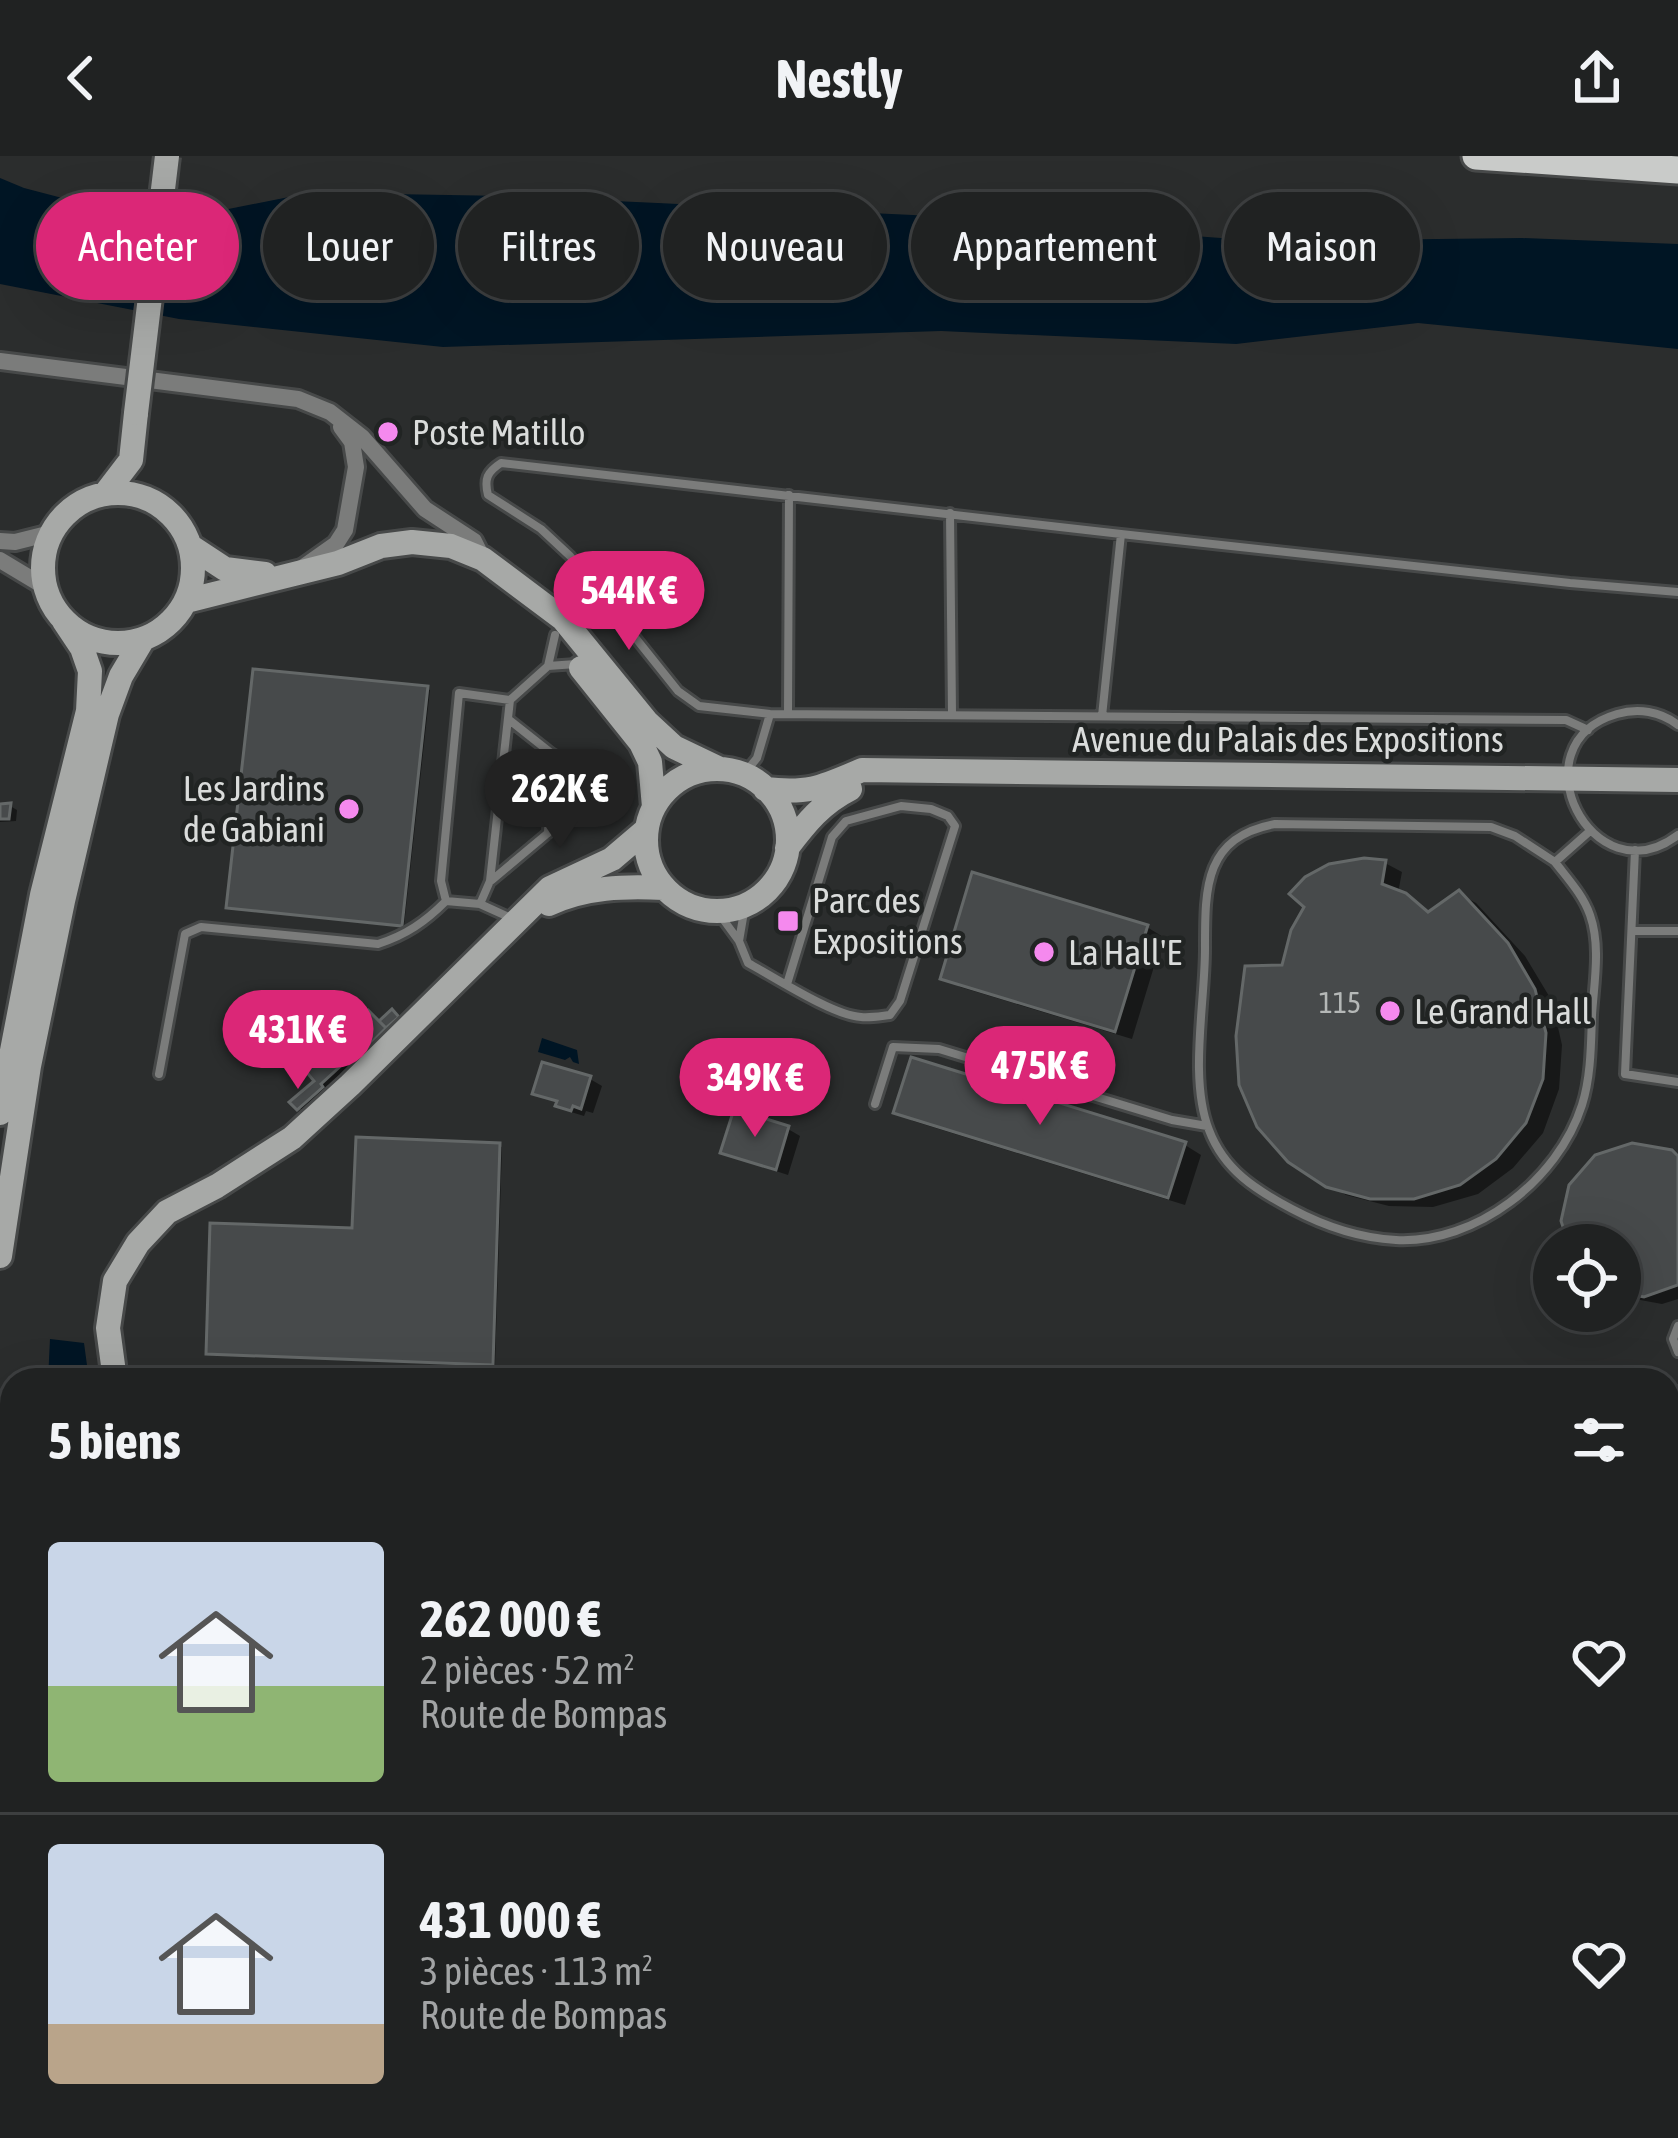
<!DOCTYPE html>
<html lang="fr">
<meta charset="utf-8">
<style>
body{margin:0;font-family:"Asap Condensed",sans-serif;background:#2d2f2f;color:#f1f3f6;height:100vh;display:flex;flex-direction:column;font-size:45px;white-space:nowrap}
*{box-sizing:border-box;margin:0}
p{font-size:39px;color:#a2a4a5}
.icon{flex:none;width:66px;height:66px;fill:none;stroke:currentColor;stroke-width:2;stroke-linecap:round;stroke-linejoin:round}
.map{position:relative;flex:1;overflow:hidden}
.panel{position:absolute;left:0px;top:1212px;width:1680px;height:771px;display:flex;flex-direction:column;background:#202222;border-radius:36px 36px 0 0;box-shadow:0 12px 48px #0002,0 0 0 3px #3d3f40}
.panel>*{flex:none}
.guide{position:absolute;left:36px;top:36px;width:1608px;height:108px;display:flex;gap:24px}
.buttons{position:absolute;left:1533px;top:1068px;display:grid;gap:24px}
.buttons a{display:grid;place-items:center;width:108px;height:108px;border-radius:50%;background:#202222;box-shadow:0 12px 48px #0002,0 0 0 3px #3d3f40;font-size:60px}
.price{position:absolute;translate:-50% -102px;padding:0 27px;border-radius:42px;background:#db2777;color:#fff;font-size:39px;line-height:78px;filter:drop-shadow(0 3px 6px #0008)}
.price::after{content:'';position:absolute;left:50%;top:72px;width:36px;height:27px;margin-left:-18px;background:inherit;clip-path:polygon(0 0,100% 0,50% 100%)}
.price.active{background:#222;color:#fff}
ul{padding:0;list-style:none}
li{display:flex;align-items:center;gap:36px;height:300px;padding:0 48px}
li+li{border-top:3px solid #3d3f40}
li span{display:grid;place-items:center;flex:none;width:336px;height:240px;border-radius:12px;color:#555}
li>.icon{margin-inline-start:auto}
span .icon{width:144px;height:144px;fill:#fffc;stroke-width:1}
li b{font-size:51px}
h2{display:flex;justify-content:space-between;align-items:center;height:144px;padding:0 48px;font-size:51px}
.pill{padding:0 42px;border-radius:54px;background:#202222;box-shadow:0 12px 48px #0002,0 0 0 3px #3d3f40;font-size:42px;line-height:108px}
.pill.active{background:#db2777;color:#fff}
header{display:flex;justify-content:space-between;align-items:center;height:156px;padding:0 48px;background:#202222;font-size:54px;font-weight:700}
.map>svg:first-child{display:block}
</style>
<header><svg class="icon" aria-label="back" viewBox="0 0 24 24"><path d="M15 5l-7 7 7 7"/></svg>Nestly<svg class="icon" aria-label="share" viewBox="0 0 24 24"><path d="M12 15V3M7 8l5-5 5 5M5 13v7h14v-7"/></svg></header>
<div class="map">
<svg width="1678" height="1982" viewBox="0 0 1678 1982">
<rect width="100%" height="100%" fill="#2b2d2d"/>
<path fill="#001524" d="M0,22L24,32L158,67L289,41L389,38L507,40L913,59L1261,85L1522,82L1678,88V193L1418,167L1236,188L941,175L443,191L179,163L0,128Z
M542,882L577,894L579,908L573,906L570,901L565,904L538,896Z
M50,1183L84,1187L89,1224H48Z"/>
<path fill="#0007" d="M427,533L430,534L404,770L232,752Z
M10,650L17,654L16,665L0,666V651Z
M1385,707L1402,716L1398,737L1431,758L1459,738L1476,747L1525,800L1552,845L1562,889L1559,933L1543,977L1513,1012L1478,1038L1433,1051L1389,1050L1346,1039L1327,1028L1285,812Z
M1147,771L1163,781L1132,883L960,831L944,821Z
M392,857L400,863L389,873L396,881L311,958L299,952L319,925L333,891L369,858L382,866Z
M590,923L602,930L593,957L586,955L584,960L571,956L559,947L536,936Z
M897,955L1185,989L1201,999L1185,1049L913,965Z
M788,973L800,980L788,1019L736,1002L724,995Z
M499,990L502,991L495,1209L209,1197L355,1075Z
M1678,1001V1143L1662,1148L1624,1141L1620,1139V1089H1572Z
M1040,1971H1080L1061,1982H1056Z"/>
<path fill="#474a4b" stroke="#646868" stroke-width="3" d="M253,513L428,530L402,770L226,752Z
M11,647L9,663H0V648Z
M1364,702L1386,704L1382,728L1406,737L1428,756L1459,734L1508,787L1535,833L1546,877L1543,923L1526,967L1496,1003L1460,1029L1414,1043H1370L1326,1031L1288,1006L1257,971L1239,929L1236,880L1245,810L1282,809L1291,774L1304,751L1289,738L1305,721L1329,708Z
M972,716L1148,769L1115,876L940,823Z
M392,853L399,861L386,872L379,865Z
M368,854L386,872L359,899L356,896L321,928L323,931L297,954L289,946L314,925L304,913Z
M281,879L314,885L312,894L280,887Z
M326,881L332,888L306,912L300,905Z
M911,901L1186,986L1168,1042L893,957Z
M542,906L591,920L581,953L573,950L571,955L555,950L557,945L532,938Z
M734,953L789,970L776,1014L720,997Z
M356,981L500,987L493,1209L206,1198L210,1067L352,1072Z
M1632,987L1672,994L1678,1000V1129L1644,1141L1620,1136V1089H1569L1561,1065L1569,1029L1595,999Z
M406,1211H429L428,1224H406Z
M1678,1765V1795L1668,1796V1770H1672V1766Z"/>
<g fill="none" stroke-linecap="round" stroke-linejoin="round">
<defs>
<path id="service" d="M950,357L952,558
M548,510L576,508
M510,544L548,510L555,479
M788,557L789,339
M1102,560L1121,378
M508,563L551,597L583,616L580,641L548,677
M1678,569C1660,555 1638,552 1617,558C1514,588 1592,744 1678,679
M1588,574L1566,564L770,558L699,550L678,535L570,400L541,373L488,339C484,323 487,316 501,307L1121,378L1570,427L1678,436
M744,618L757,602L770,558
M1635,694L1625,918L1678,926
M1555,706L1515,680L1491,671L1275,668C1204,681 1205,732 1205,793C1205,848 1189,923 1209,974C1224,1014 1256,1034 1292,1053C1324,1070 1359,1082 1396,1084C1476,1088 1558,1024 1582,949C1591,921 1591,888 1592,859C1594,827 1601,790 1590,759C1583,739 1568,723 1555,706L1590,675
M492,724L548,677L551,598
M446,745L441,725L459,537L510,544L490,725L480,748
M446,745L480,748L513,763
M717,755L739,785L745,750
M1632,775H1678
M739,785L748,807C774,821 834,860 861,861C870,862 881,860 890,859L900,845L955,670L948,660L931,653L901,650L846,665L832,681L787,828
M159,918L185,778L201,771L378,788C406,779 425,766 446,745
M875,948L893,891L939,893L1172,964L1207,970
M1678,1170L1673,1183L1678,1196"/>
<path id="minor" d="M0,205L298,243L330,256L362,281L425,353L474,385L483,403
M0,385L15,386L51,377
M0,404L45,431
M302,412L336,388L345,374L356,311L352,286L341,271
M1668,1253L1678,1239
M1668,1324L1678,1336
M1668,1742L1678,1741
M1668,1966L1678,1962
M181,1971L187,1982
M394,1971L433,1982
M1069,1982L1078,1971
M1623,1982L1654,1971"/>
<path id="secondary" d="M43 412a75 75 0 1 1 150 0a75 75 0 1 1-150 0Z
M105,338L131,304L136,257
M190,390L225,413L265,418
M186,445L338,407L381,390L412,386L451,390L483,403L563,463L647,566L674,591L720,613
M581,512L641,587L650,606L654,651
M646 684a71 71 0 1 1 142 0a71 71 0 1 1-142 0Z
M765,633C810,638 822,631 862,614L1678,624
M787,692C806,667 822,647 850,633
M549,748C585,731 625,730 664,732
M0,957L42,739L88,555L90,515L82,492L64,465
M0,1100L29,910L63,745L107,558L121,520L143,483
M115,1224L108,1172L115,1125L138,1087L167,1056L217,1030L292,982L350,929L550,732L612,703L646,674
M0,1677L12,1683
M0,1833L12,1814"/>
<path id="primary" d="M1476,0L1678,14"/>
</defs>
<use href="#service" stroke="#474949" stroke-width="14"/>
<use href="#minor" stroke="#474949" stroke-width="22"/>
<use href="#secondary" stroke="#474949" stroke-width="30"/>
<use href="#primary" stroke="#474949" stroke-width="33"/>
<use href="#service" stroke="#7b7c7b" stroke-width="8"/>
<use href="#minor" stroke="#7b7c7b" stroke-width="16"/>
<use href="#secondary" stroke="#a7a9a7" stroke-width="24"/>
<use href="#primary" stroke="#c9cbc9" stroke-width="27"/>
<defs>
<path id="secondary-bridge" d="M136,257L167,0"/>
</defs>
<use href="#secondary-bridge" stroke="#474949" stroke-width="30" stroke-linecap="butt"/>
<use href="#secondary-bridge" stroke="#a7a9a7" stroke-width="24"/>
</g>
<g fill="#f589ee" stroke="#212423" stroke-width="4.5">
<circle cx="388" cy="276" r="12"/>
<circle cx="349" cy="653" r="12"/>
<rect x="776" y="753" width="24" height="24" rx="6"/>
<circle cx="1044" cy="796" r="12"/>
<circle cx="1390" cy="855" r="12"/>
</g>
<g text-anchor="middle" dominant-baseline="central" stroke-width="9" stroke-linejoin="round" paint-order="stroke">
<g font-size="30" fill="#b5b8b7">
<text x="1340" y="846">115</text>
</g>
<g font-size="36" fill="#dadcdb" stroke="#212423" text-anchor="start">
<text x="412" y="276">Poste Matillo</text>
<text x="325" y="632" text-anchor="end">Les Jardins<tspan x="325" dy="41">de Gabiani</tspan></text>
<text x="812" y="744">Parc des<tspan x="812" dy="41">Expositions</tspan></text>
<text x="1068" y="796">La Hall'E</text>
<text x="1414" y="855">Le Grand Hall</text>
</g>
<g font-size="36" fill="#dadcdb" stroke="#212423">
<text x="1288" y="583">Avenue du Palais des Expositions</text>
</g>
</g>
</svg>
<div class="buttons">
<a><svg class="icon" aria-label="locate" viewBox="0 0 24 24"><circle cx="12" cy="12" r="6"/><path d="M12 2v4M12 18v4M2 12h4M18 12h4"/></svg></a>
</div>
<b class="price" style="left:629px;top:497px">544K €</b>
<b class="price active" style="left:560px;top:695px">262K €</b>
<b class="price" style="left:298px;top:936px">431K €</b>
<b class="price" style="left:1040px;top:972px">475K €</b>
<b class="price" style="left:755px;top:984px">349K €</b>
<div class="guide">
<a class="pill active">Acheter</a>
<a class="pill">Louer</a>
<a class="pill">Filtres</a>
<a class="pill">Nouveau</a>
<a class="pill">Appartement</a>
<a class="pill">Maison</a>
</div>
<section class="panel">
<h2>5 biens<svg class="icon" aria-label="filters" viewBox="0 0 24 24"><path d="M4 7h16M4 17h16"/><circle cx="9" cy="7" r="2"/><circle cx="15" cy="17" r="2"/></svg></h2>
<ul>
<li><span style="background:linear-gradient(#c9d6e8 60%,#8fb573 0)"><svg class="icon" aria-label="home" viewBox="0 0 24 24"><path d="M3 11l9-7 9 7M6 9v11h12V9"/></svg></span><div><b>262 000 €</b><p>2 pièces · 52 m²</p><p>Route de Bompas</p></div><svg class="icon" aria-label="heart" viewBox="0 0 24 24"><path d="M12 20l-8-8c-3-5 5-10 8-4 3-6 11-1 8 4z"/></svg></li>
<li><span style="background:linear-gradient(#c9d6e8 75%,#b9a48a 0)"><svg class="icon" aria-label="home" viewBox="0 0 24 24"><path d="M3 11l9-7 9 7M6 9v11h12V9"/></svg></span><div><b>431 000 €</b><p>3 pièces · 113 m²</p><p>Route de Bompas</p></div><svg class="icon" aria-label="heart" viewBox="0 0 24 24"><path d="M12 20l-8-8c-3-5 5-10 8-4 3-6 11-1 8 4z"/></svg></li>
</ul>
</section>
</div>
